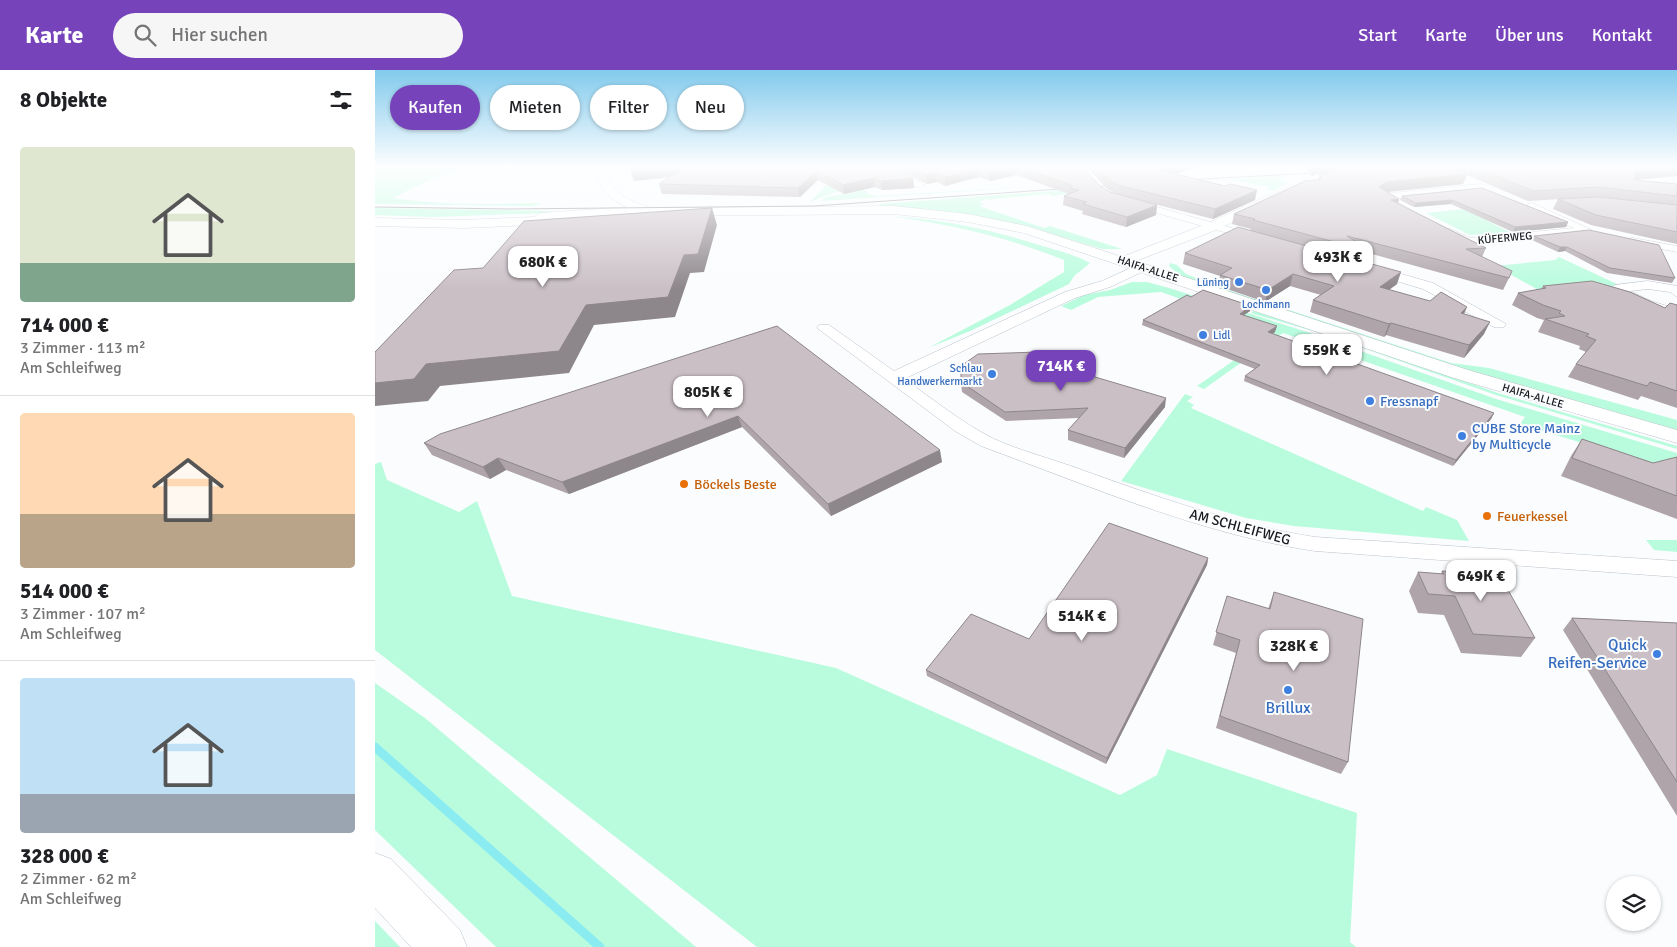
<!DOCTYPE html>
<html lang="de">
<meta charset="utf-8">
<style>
body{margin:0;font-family:Signika,sans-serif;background:#f6f6f6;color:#202124;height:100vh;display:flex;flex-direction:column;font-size:19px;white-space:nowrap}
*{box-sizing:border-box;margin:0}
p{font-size:16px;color:#757577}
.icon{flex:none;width:28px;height:28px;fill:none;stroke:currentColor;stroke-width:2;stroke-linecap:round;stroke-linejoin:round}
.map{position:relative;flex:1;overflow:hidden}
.side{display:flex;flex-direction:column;background:#fff;width:375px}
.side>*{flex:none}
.top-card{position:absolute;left:15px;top:15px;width:475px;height:45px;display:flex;gap:10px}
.fabs{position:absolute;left:1231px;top:806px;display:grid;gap:10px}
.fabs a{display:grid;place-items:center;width:55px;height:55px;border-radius:50%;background:#fff;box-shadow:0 1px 4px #0004;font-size:25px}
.price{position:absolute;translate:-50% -42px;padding:0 11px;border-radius:10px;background:#fff;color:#222;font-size:16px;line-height:32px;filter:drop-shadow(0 1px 2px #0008)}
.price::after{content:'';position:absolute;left:50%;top:30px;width:15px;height:11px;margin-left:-8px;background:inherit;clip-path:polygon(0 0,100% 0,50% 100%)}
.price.active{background:#7743ba;color:#fff}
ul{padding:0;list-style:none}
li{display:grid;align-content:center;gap:10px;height:265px;padding:0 20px}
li+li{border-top:1px solid #e0e0e0}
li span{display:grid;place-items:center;height:155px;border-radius:5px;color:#555}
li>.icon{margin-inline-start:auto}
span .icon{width:90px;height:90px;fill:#fffc;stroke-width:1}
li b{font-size:21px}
h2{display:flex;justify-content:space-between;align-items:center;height:60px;padding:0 20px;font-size:21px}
.tag{padding:0 18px;border-radius:22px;background:#fff;box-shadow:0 1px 4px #0004;font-size:18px;line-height:45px}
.tag.active{background:#7743ba;color:#fff}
header{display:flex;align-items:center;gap:30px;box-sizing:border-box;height:70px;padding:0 25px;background:#7743ba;color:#fff}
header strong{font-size:24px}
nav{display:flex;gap:28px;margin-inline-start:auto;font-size:18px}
.search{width:350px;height:45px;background:#f6f6f6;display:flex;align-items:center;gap:12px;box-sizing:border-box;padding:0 18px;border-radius:28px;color:#757577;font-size:19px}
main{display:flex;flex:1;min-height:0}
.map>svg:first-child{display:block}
</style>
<header>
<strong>Karte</strong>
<div class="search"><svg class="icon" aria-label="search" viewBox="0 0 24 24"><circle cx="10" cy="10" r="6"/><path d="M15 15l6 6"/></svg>Hier suchen</div>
<nav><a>Start</a><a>Karte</a><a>Über uns</a><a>Kontakt</a></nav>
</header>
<main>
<section class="side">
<h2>8 Objekte<svg class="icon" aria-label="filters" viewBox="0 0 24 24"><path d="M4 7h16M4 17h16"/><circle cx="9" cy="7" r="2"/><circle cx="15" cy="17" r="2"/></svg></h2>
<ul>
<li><span style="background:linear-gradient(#dfe7d0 75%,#7fa58c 0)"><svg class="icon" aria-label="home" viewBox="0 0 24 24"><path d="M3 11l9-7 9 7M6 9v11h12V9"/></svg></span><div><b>714 000 €</b><p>3 Zimmer · 113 m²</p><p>Am Schleifweg</p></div></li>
<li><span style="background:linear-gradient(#ffd9b3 65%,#b9a48a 0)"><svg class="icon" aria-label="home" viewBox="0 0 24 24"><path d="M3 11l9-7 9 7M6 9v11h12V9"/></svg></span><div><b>514 000 €</b><p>3 Zimmer · 107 m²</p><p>Am Schleifweg</p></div></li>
<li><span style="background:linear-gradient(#bfe0f5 75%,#9aa5b1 0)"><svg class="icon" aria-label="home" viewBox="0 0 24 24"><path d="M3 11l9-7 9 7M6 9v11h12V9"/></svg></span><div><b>328 000 €</b><p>2 Zimmer · 62 m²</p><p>Am Schleifweg</p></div></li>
</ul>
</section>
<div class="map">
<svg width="1302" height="877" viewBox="0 0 1302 877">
<rect width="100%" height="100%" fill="#fafcfe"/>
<path fill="#b9fcdd" d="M0,96H91L50,112L18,128C68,136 118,134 167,133L157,136L0,134Z
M908,105L911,107L904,108L913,113L897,121L892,119L894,117L853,109Z
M460,106L491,121L492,124L502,126L712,113L446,131L451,127L476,123L469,119L435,132Z
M717,118L719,120L677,126L674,124L617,129L618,131L612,129L604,132L609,134L604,136L669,158L675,156L747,179H727L666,161L506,137L505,134Z
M0,138L177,141L174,143L58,147L0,145Z
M1090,139L1134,162L1095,165L1051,143Z
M514,146C568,149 617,160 668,176C684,181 701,185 715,193L699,206L694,214L595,261L553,278L635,235L689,202V190C632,167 574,154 514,146Z
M1184,187L1244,215L1171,224L1120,196L1180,190Z
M795,193L802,195L811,204L856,221L1076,293L1114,298L1302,350V363L1167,324L798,204L801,202L794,196Z
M757,212H772L794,218L932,262L1121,329L1302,383V402L1145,354L1150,347L908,263L829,319L822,316L900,262L786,222L723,227L696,240L686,236L709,225L735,220Z
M879,241L933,257L1123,323L1302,376V379L1121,325L948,264L876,243Z
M810,324L818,327L812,331L819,335L816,338L1048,441L1051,437L1082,450L1094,471L919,456L871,448L746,411Z
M6,392L12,410L84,442L102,431L137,526L461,598L745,725L782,705L792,679L982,743L975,872L981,877H382L0,580V394Z
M1271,470H1302V482L1279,480Z
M0,613L50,648L321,877H121L0,760Z
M0,851L25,877H0Z"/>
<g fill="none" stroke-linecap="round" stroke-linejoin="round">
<path stroke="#8aecf1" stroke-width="9" d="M0,677L225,877"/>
<defs>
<path id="minor" d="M499,96H511L550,115L542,117Z
M1106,114L1109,115V119L1019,129L1029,136L1024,139L1003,127L1008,124Z
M757,130L885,166L887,168L881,171L753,135V131Z
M1157,133L1217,160L1212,163L1093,175L1067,161L1068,159H1076L1095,168L1199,158L1153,138V134Z
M1258,168L1302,176V182L1254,173V169Z
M767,193L773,197L771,200L735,217L700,228L529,309C558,329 586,352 617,368C645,381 678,389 707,400C783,427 860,455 940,467L1302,491V507L940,481C825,464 715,416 606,376L580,361L442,258L444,255H454L519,301L690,222L727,211Z
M998,196L1058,213L1131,254L1129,257H1119L1048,219L994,203L992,200L994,197Z
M1273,211L1302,216V227L1295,222L1273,219L1255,221L1276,231L1302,239V247L1266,237L1234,219L1240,215Z"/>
<path id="tertiary" d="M225,96H235C227,121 258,133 277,138L519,136L593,144L652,156L747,187L831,154L928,110L982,96H1005L936,114L841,160L761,191L1093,300L1302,360V373L1079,308L649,163L593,152L519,144L277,146L267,143L187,149L185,153L181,154L89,158L0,156V148L89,150L159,147L165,143L252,137C235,129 217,116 225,96Z"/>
<path id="motorway" d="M0,783L16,789L85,860L92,877H36L0,838Z"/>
</defs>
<use href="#minor" stroke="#bcc2cb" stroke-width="1"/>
<use href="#tertiary" stroke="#bcc2cb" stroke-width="1"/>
<use href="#motorway" stroke="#bcc2cb" stroke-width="1"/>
<use href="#minor" fill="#fff" fill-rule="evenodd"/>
<use href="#tertiary" fill="#fff" fill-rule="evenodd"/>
<use href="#motorway" fill="#fff" fill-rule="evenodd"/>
<path stroke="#7f8183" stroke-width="1" d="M810,110L975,101
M0,137L134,139L439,136L743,115"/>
</g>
<path fill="#aea4a9" d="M510,96L538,108L539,118L507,120L500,117L469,124L443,110L425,127L287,124L284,114L295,107L259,111L256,102Z
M516,96H612L615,98L614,96H707L725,116L735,122L742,124L732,119L711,96H827L801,104L880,130L838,149L744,125L782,135L781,145L751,157L707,144L708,141L688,135L689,126L694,124L641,105L615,111L604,107L570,116L562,112L552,114Z
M929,96H973L936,106Z
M977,96H1302V106L1260,110L1302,114V174L1216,155L1178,139L1183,129L1218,127L1153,131L1092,105L1088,114L1013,122L1024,129L1023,133L1111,178L1107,187L1134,208L1128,220L997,184L994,193L1022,214L1014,220L1089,244L1109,264L1089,288L1011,265L1009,267L935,242L938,230L946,225L915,216L890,232L843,216L845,206L808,194L810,183L875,161L876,159L857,154L859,144L943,110L944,105Z
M1107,118L1193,152L1191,157L1138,162L1076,134L1039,137L1025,130L1027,126Z
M1159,166L1300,208L1297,213L1232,203L1190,181L1183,182L1157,170Z
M1168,216L1290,238L1302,235V338L1266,326L1263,330L1193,307L1201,294L1211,282L1204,279L1205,276L1163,262L1169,250L1162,248L1137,235L1143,223L1166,219Z
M816,227L876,236L875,241L869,245L900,262L897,264L1119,343L1116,349L1078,396L869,311L870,306L880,299L767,255L768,250Z
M402,256L567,392L456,446L367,357L194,424L131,400L115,409L57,385L49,373Z
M720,307L790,337L749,388L693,370V360L704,348L631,351L587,322L586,312Z
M1207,369L1278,393L1302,387V449L1186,406L1196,386Z
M833,488L832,495L731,694L552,606L551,600L654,569Z
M1067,501L1160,568L1146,587L1086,583L1069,545L1043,543L1034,521L1043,502L1066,504Z
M899,522L973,692L966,704L841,658L861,583L838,575L852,526L893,539Z
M1197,548L1302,553V746L1188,560Z"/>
<path fill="#8d868a" d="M312,96L314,105L259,111L256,102Z
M639,96H641V105L615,111V102Z
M796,96H827L783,108L784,100Z
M973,96L936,106L938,97Z
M1302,97V106L1255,110L1260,101Z
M604,99V107L570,116V107Z
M442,101L443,110L425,127L423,118Z
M561,103L562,112L552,114L551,105Z
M1092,104L1088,114L1008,122L1004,117L1011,112Z
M499,108L500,117L469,124L468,115Z
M538,108L539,118L507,120L506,111Z
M882,120L880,130L838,149L840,139Z
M1024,129L1021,139L1016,130Z
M1077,130L1076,134L1039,137L1041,133Z
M782,135L781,145L751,157L752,147Z
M337,138L342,155L329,202L315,203L300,247L219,255L194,303L65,316L53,331L0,336V313L211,235Z
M1193,152L1191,157L1138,162L1140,157Z
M1185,177H1192L1190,181L1183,182Z
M1026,202L1022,214L1001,229L1005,217Z
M918,204L915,216L890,232L893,220Z
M876,236L875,241L863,249L865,244Z
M1092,237L1087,249L1086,243Z
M1115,252L1109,264L1089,288L1094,275Z
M1016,253L1011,265L1009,267L1014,254Z
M902,256L900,262L892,268L893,262Z
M791,328L790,337L749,388L750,378Z
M1119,343L1116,349L1078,396L1081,390Z
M363,346L367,357L194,424L187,412Z
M565,380L567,392L456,446L453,434Z
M123,388L131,400L115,409L108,397Z
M833,488L832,495L731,694L732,688Z"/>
<path fill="#cabfc5" stroke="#8d868a" d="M256,96H309L256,102Z
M311,96H471L474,98L481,96H510L538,108L506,111L499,108L468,115L442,101L423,118L284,114Z
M533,96H612L615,98L618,96H639L615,102L604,99L570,107L561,103L551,105Z
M642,96H707L725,116L735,122L782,135L752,147L708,134L712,132L689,126L704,120L694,118L698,116Z
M720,96H796L784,100L850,116L855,114L882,120L840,139L742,115L733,109Z
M977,96H1075L1092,104L1011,112L1004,117L1024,129L1016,130L1111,178L1091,179L1137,201L1134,208L972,166L997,182L878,150L880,149L859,144L930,111L947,109L944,105Z
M1098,96H1302V97L1260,101V110L1302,114V126L1223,117L1158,121Z
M1107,118L1193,152L1140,157L1077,130L1041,133L1027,126Z
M1223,127L1302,135V162L1221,145L1183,129Z
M337,138L323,184L309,185L293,227L211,235L184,281L51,294L39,309L0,313V282L79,200L108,198L149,151Z
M863,157L1026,202L1005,217L1055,231L1066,222L1092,237L1086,243L1115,252L1094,275L1016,253L1014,254L938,230L959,216L918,204L893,220L845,205L857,198L810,183Z
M1214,160L1284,175L1300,208L1235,198L1192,177H1185L1159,166Z
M1217,211L1255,222L1290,238L1295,233L1302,235V321L1275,312L1272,316L1201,294L1221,270L1211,266L1214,264L1170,249L1190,246L1184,243L1186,241L1168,235L1143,223L1171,218L1168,216Z
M828,220L876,236L865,244L902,256L893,262L1119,343L1081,390L870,306L885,295L768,250L812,225L816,227Z
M402,256L565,380L453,434L363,346L187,412L123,388L108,397L49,373L65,364Z
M694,281L716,291L720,307L791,328L750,378L693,360L713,338L630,342L586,312V296L603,284Z
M1207,369L1278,393L1302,387V426L1197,388Z
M734,453L833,488L732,688L551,600L596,544L654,569Z
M1067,501L1124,504L1160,568L1098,564L1080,526L1053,524L1043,502L1069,504Z
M899,522L988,549L973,692L845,646L865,570L841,562L852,526L895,539Z
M1197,548L1302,553V712Z"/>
<linearGradient id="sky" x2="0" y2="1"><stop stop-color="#82caec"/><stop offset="0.44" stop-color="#fdfeff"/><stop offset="1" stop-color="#fdfeff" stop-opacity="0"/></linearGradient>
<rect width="1302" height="219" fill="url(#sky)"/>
<g fill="#3f7fe0" stroke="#fafcfe" stroke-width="2">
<circle cx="864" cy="212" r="5"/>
<circle cx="891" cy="220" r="5"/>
<circle cx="828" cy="265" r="5"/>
<circle cx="617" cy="304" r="5"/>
<circle cx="995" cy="331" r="5"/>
<circle cx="1087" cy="366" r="5"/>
<circle cx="1282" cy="584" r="5"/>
<circle cx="913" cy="620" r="5"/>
</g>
<g fill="#e8710a" stroke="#fafcfe" stroke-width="2">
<circle cx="309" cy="414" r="5"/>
<circle cx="1112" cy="446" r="5"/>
</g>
<g text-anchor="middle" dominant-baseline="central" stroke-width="4" stroke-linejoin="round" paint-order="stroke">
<g font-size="11" fill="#17191c" stroke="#fafcfe">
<text transform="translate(1130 168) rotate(-5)">KÜFERWEG</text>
<text transform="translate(773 199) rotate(18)">HAIFA-ALLEE</text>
<text transform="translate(1158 326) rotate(16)">HAIFA-ALLEE</text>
</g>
<g font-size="11" fill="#366cbe" stroke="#fafcfe" text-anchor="end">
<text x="854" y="212">Lüning</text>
<text x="891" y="234" text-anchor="middle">Lochmann</text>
<text x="838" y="265" text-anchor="start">Lidl</text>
<text x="607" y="298">Schlau<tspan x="607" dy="13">Handwerkermarkt</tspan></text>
</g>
<g font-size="14" fill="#366cbe" stroke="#fafcfe" text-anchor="start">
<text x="1005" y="331">Fressnapf</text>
<text x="1097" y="358">CUBE Store Mainz<tspan x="1097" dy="16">by Multicycle</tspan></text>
</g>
<g font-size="14" fill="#c56008" stroke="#fafcfe" text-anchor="start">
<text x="319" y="414">Böckels Beste</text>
<text x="1122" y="446">Feuerkessel</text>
</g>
<g font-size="14" fill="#17191c" stroke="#fafcfe">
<text transform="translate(865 457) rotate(15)">AM SCHLEIFWEG</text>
</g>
<g font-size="16" fill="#366cbe" stroke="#fafcfe" text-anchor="end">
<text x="1272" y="575">Quick<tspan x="1272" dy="18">Reifen-Service</tspan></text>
<text x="913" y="638" text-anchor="middle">Brillux</text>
</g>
</g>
</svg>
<div class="fabs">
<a><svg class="icon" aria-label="layers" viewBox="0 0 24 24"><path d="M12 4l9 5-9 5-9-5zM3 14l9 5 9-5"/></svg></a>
</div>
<b class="price" style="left:963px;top:213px">493K €</b>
<b class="price" style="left:168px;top:218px">680K €</b>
<b class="price" style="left:952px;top:306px">559K €</b>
<b class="price active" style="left:686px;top:322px">714K €</b>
<b class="price" style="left:333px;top:348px">805K €</b>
<b class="price" style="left:1106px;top:532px">649K €</b>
<b class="price" style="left:707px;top:572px">514K €</b>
<b class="price" style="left:919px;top:602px">328K €</b>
<div class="top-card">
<a class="tag active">Kaufen</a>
<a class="tag">Mieten</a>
<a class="tag">Filter</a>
<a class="tag">Neu</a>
</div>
</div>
</main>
